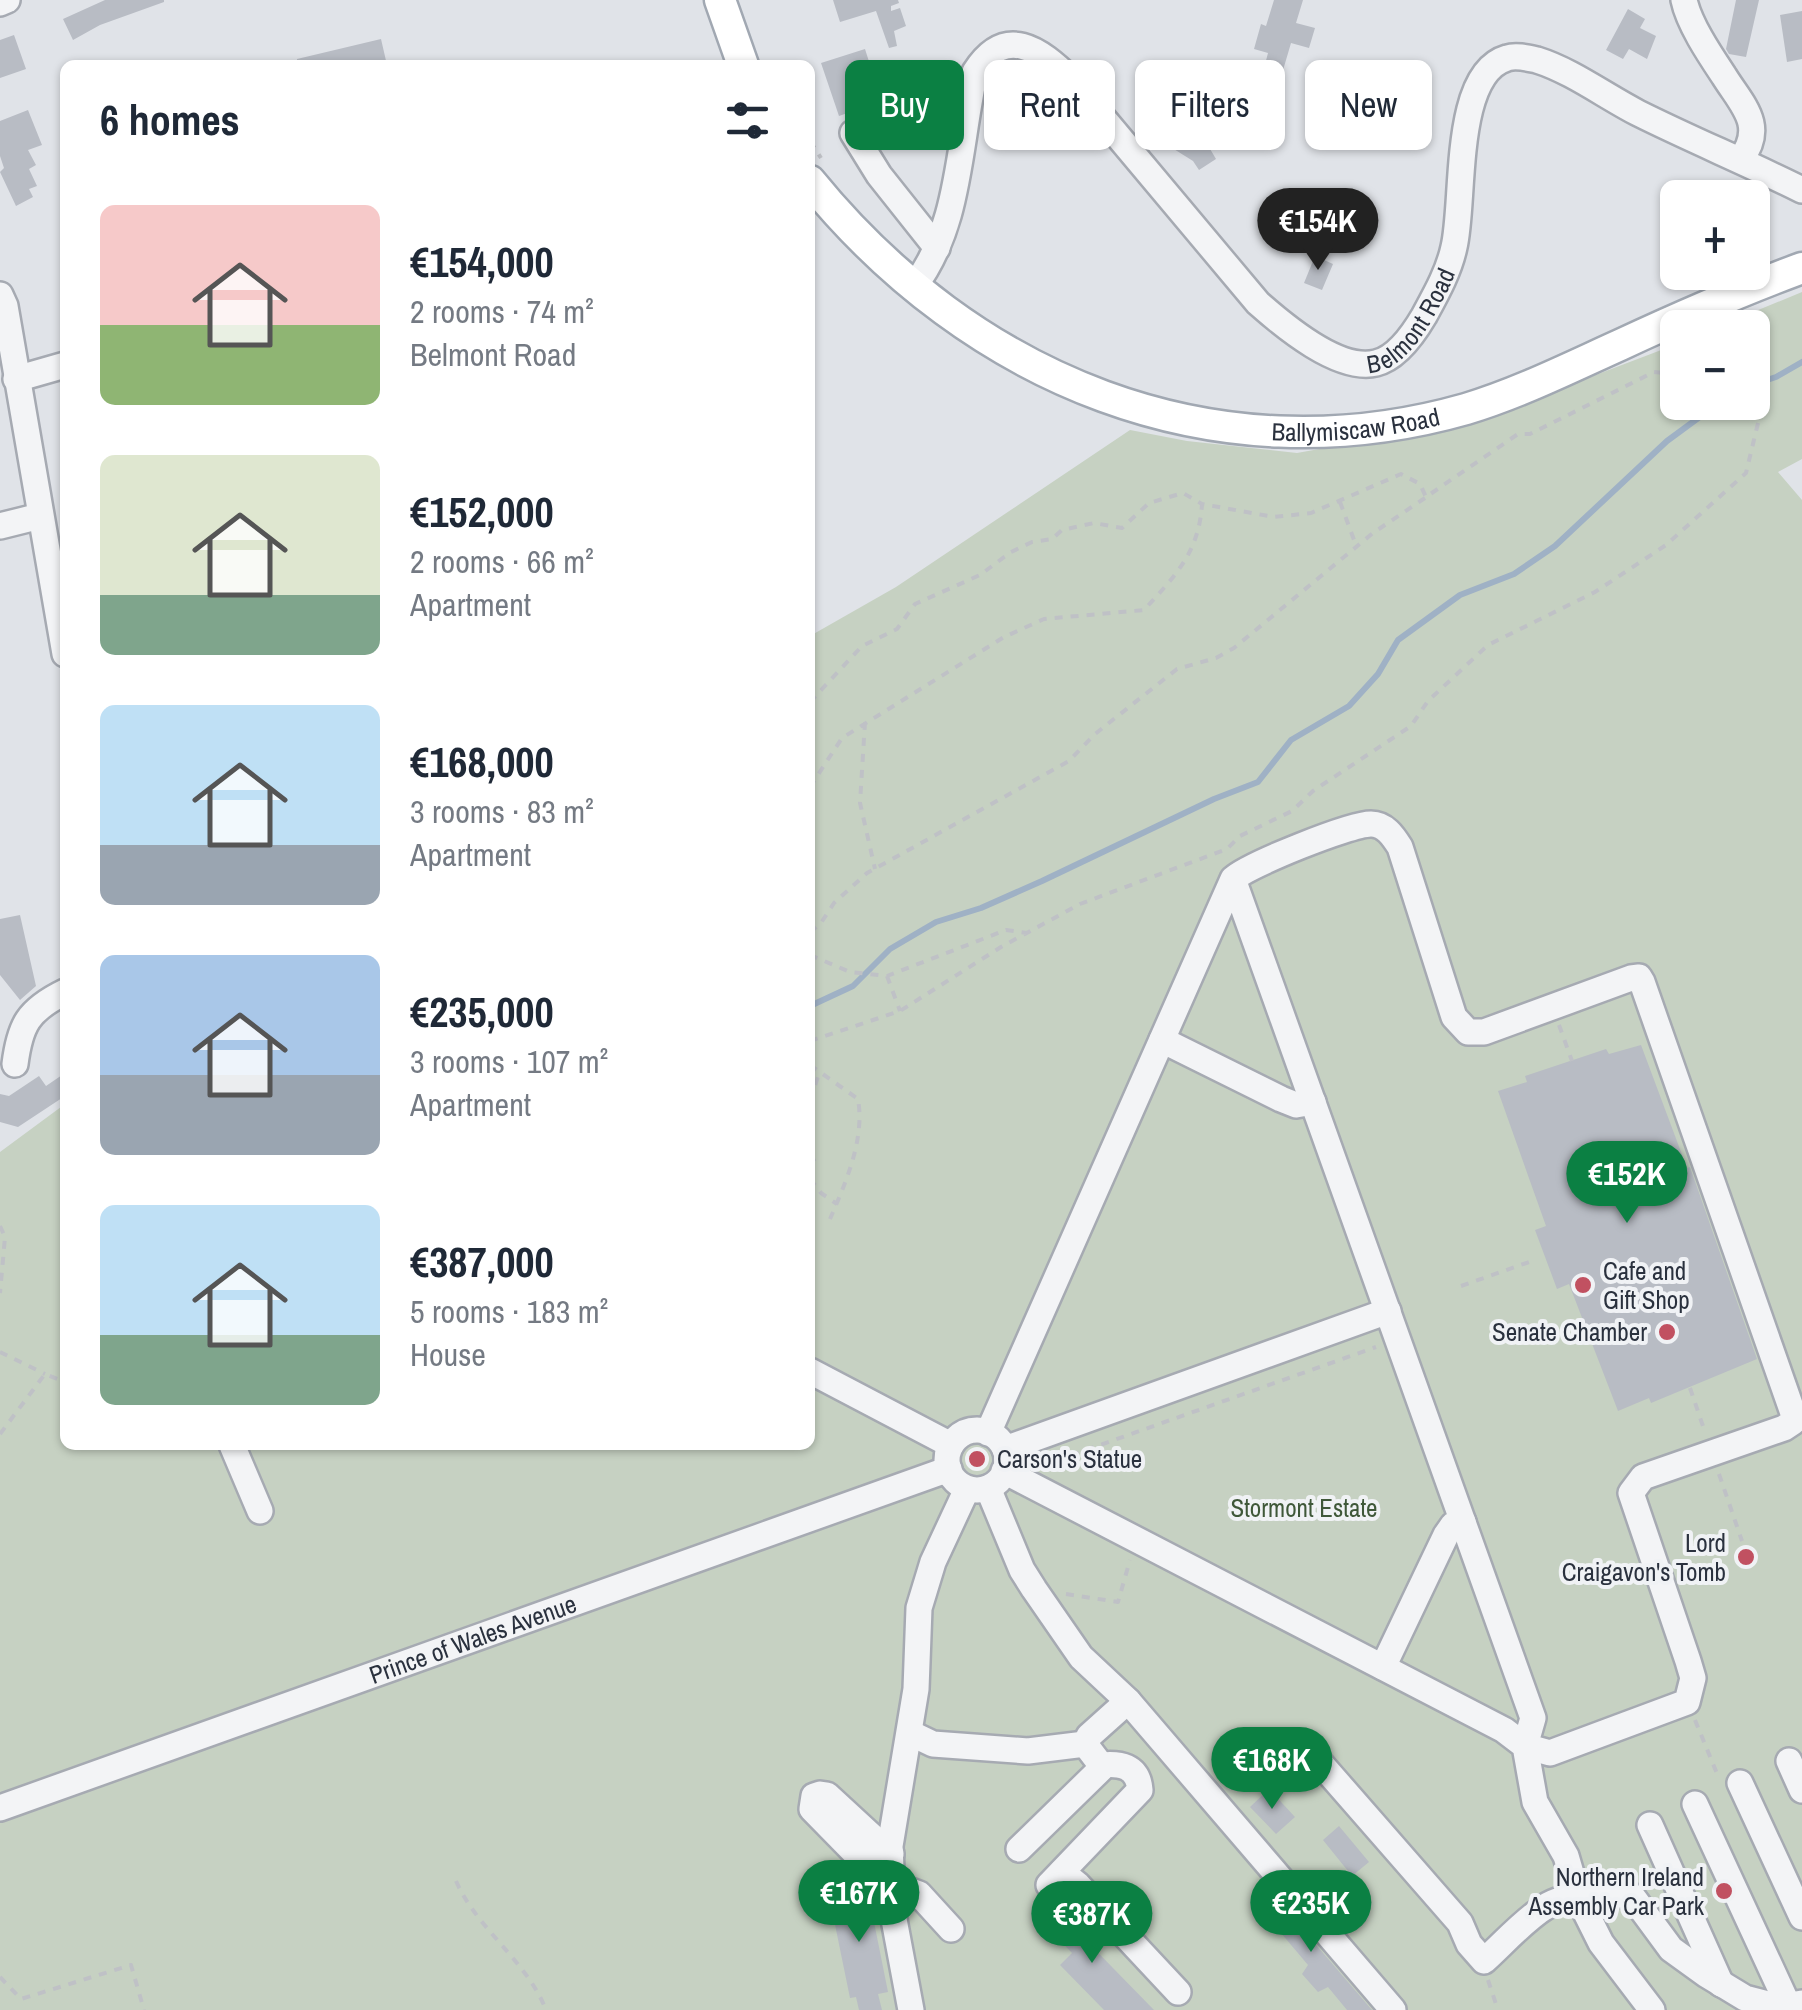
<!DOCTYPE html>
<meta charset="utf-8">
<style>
body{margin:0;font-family:"Archivo Narrow",sans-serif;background:#f6f6f7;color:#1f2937;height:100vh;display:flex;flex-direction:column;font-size:38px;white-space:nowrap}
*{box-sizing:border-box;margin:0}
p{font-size:32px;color:#747a83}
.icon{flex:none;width:55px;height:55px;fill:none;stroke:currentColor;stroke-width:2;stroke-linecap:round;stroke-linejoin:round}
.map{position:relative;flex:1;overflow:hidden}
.drawer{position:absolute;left:60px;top:60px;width:755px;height:1390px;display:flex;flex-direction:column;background:#fff;border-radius:15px;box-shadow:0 2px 8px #0004}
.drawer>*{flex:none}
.top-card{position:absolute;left:845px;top:60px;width:805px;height:90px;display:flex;gap:20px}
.buttons{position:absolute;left:1660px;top:180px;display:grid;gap:20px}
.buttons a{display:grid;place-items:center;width:110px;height:110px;border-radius:15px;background:#fff;box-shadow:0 2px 8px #0004;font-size:50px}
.price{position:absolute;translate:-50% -85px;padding:0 22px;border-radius:35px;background:#0b8043;color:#fff;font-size:32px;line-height:65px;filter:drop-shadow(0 2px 5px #0008)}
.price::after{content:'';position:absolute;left:50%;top:60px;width:30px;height:22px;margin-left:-15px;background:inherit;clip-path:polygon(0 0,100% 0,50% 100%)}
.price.selected{background:#222;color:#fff}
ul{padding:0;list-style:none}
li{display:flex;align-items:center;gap:30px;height:250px;padding:0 40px}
li span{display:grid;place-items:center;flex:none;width:280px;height:200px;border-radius:15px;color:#555}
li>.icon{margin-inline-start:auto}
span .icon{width:120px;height:120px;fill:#fffc;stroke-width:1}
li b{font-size:42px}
h2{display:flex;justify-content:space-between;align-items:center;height:120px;padding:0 40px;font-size:42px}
.pill{padding:0 35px;border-radius:15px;background:#fff;box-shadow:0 2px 8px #0004;font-size:35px;line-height:90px}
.pill.selected{background:#0b8043;color:#fff}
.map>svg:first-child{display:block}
</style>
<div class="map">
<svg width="1802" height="2010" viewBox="0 0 1802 2010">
<rect width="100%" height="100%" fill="#e0e3e8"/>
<path fill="#c6d1c2" d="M1802,292V459L1778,472L1802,500V2010H0V1152L65,1104V1445H810V636L896,587L1130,430L1187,441L1297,453L1475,421L1677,344L1678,402H1752V328L1717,327Z"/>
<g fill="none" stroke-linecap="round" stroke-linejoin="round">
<path stroke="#9fb1c5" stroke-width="6" d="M1752,385L1776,377L1802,362
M810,1006L853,986L890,949L936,922L981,908L1042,881L1214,799L1258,782L1291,740L1349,706L1378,674L1398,640L1460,595L1514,574L1555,546L1667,441L1720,402"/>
</g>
<path fill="#b8bcc4" d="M105,0H164V2L100,25L73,40L63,19Z
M833,0H898L899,3L891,6V11L900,8L906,26L894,31L897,46L889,48L876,11L840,22Z
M1274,0H1303L1296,23L1315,28L1309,48L1291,43L1281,77L1263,72L1268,53L1254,49L1261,24L1266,26Z
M1736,0H1759L1746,57L1729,54L1726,49Z
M1628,9L1645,19L1640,28L1656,36L1647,59L1629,49L1623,59L1606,50Z
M1802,11V59L1787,62L1780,15Z
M14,35L26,69L0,78V40Z
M381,39L387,65H297V59Z
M865,49L872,71L849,79L859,109L839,116L821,63Z
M932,71L950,73L948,92L884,83V80Z
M918,91L939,136L917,146L896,102Z
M28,110L42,145L28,150L36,165L29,169L37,186L29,189L33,197L16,206L0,172L4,168L0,156V121Z
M1178,115L1206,133L1203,137L1216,159L1199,170L1193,161L1161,141Z
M1277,198L1316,224L1301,247L1261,221Z
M1315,256L1333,264L1322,290L1304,283Z
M20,915L36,986L20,1000L0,975V919Z
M1641,1045L1687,1168L1690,1167L1757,1359L1651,1403L1649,1398L1618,1411L1569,1284L1557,1289L1535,1230L1546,1226L1498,1091L1527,1082L1525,1076L1606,1049L1609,1054Z
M65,1073V1096L18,1127L0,1122V1094L9,1096L39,1076L46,1086Z
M1269,1789L1295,1817L1276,1834L1250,1807Z
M1339,1826L1369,1862L1352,1876L1323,1840Z
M852,1872L859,1905L870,1902L888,1992L878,1994L882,2010H859L856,1997L850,1998L832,1910L839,1909L832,1875Z
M1268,1889L1372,2010H1347L1328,1987L1318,1992L1302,1974L1308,1965L1253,1900Z
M1061,1901L1078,1919L1071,1925L1154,2010H1104L1060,1965L1072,1953L1041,1920Z"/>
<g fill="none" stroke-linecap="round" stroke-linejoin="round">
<defs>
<g id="minor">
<path d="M1684,0C1689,24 1710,55 1724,76C1742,105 1766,125 1741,159"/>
<path d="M0,3L7,0"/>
<path d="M853,133L879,175L937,248"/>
<path id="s1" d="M913,288C961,225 958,146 975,72C1006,24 1039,49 1071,80L1258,303C1284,326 1339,372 1376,363C1397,358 1414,333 1424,316C1436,294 1449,271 1454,247C1465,202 1452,74 1507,58C1516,55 1528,58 1537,60C1572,71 1605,96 1638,113C1692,140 1748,163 1802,190"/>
<path d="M0,295L5,306L65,654"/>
<path d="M16,379L65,365"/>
<path d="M0,526L40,516"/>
<path d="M1162,1040L1281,1099L1296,1105L1313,1102"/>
<path d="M15,1064C20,1025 28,1010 65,992"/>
<path d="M810,1371L951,1445"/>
<circle cx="977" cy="1460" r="30"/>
<path d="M988,1433L1233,879C1248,865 1350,824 1371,824C1385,824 1393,836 1400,847L1454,1017L1468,1032H1484L1631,978L1639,977L1642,982L1793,1413V1422L1784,1428L1643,1477L1631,1493L1688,1661L1693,1678L1687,1702L1550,1753L1525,1746L1533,1718L1233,879"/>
<path d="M232,1445L260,1511"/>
<path d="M1005,1449L1388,1311"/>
<path d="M1004,1471L1504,1730L1525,1746L1535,1802L1566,1856L1578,1897L1601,1943L1652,2010"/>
<path d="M988,1488L1022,1570L1034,1589L1081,1657L1128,1701L1393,2010"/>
<path d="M1383,1667L1446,1535L1453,1525L1463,1522"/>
<path d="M910,1733L933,1744L1028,1751L1085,1744"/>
<path d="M1315,1757L1460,1923L1469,1944L1484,1961C1504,1943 1523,1921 1545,1907C1566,1893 1608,1892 1632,1896L1671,1949L1707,1975L1745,1998L1779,2007L1802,2003"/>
<path d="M1789,1761L1802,1790"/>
<path d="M1740,1783L1802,1917"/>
<path d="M820,1794L827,1795L891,1854L861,1859L812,1809L814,1796Z"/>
<path d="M1695,1804L1788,2005"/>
<path id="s2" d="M0,1808L949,1469"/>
<path d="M1650,1825L1721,1984"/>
<path d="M1019,1849L1104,1766"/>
<path d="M1062,1872L1078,1885L1178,1992"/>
<path d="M892,1884L919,1894L951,1929"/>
<path d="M1049,1885L1140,1790C1138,1765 1119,1763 1101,1765L1085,1744L1089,1736L1128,1701"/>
<path d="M911,2010L893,1914L890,1846L916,1689L919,1608L933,1562L967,1489"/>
</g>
<g id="major">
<path d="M720,0L743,65"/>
<path id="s3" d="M810,181C971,379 1213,481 1466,409C1519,393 1569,368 1620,345C1680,317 1740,291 1802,268"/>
</g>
</defs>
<use href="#minor" stroke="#a6aab2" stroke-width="30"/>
<use href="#major" stroke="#a1a8b2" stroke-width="35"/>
<path stroke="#bfc1c6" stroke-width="4" stroke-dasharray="8 8" stroke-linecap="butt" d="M810,141L821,158
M1340,502L1357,548
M810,702L862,646L897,629L915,604L980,575L1011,552L1032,542L1052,539L1062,530L1094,523L1122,528L1149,503L1183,493L1202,504
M865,722L860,803L875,869
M810,787L842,738L1004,637L1044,619L1144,610C1176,575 1199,552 1202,504L1274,517L1311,513L1401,474L1420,484L1426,497L1518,434H1530L1654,372L1678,374
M810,932L821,923L834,903L867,873L1069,761L1095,734L1177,669L1216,658L1234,648L1373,533L1425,498
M810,955L850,972L887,976L1006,930L1027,933
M887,976L900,1011
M1559,1025L1572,1061
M810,1041L900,1011L1001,947L1080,904L1227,849L1240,836L1292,811L1313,791L1411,726L1428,701L1488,645L1595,592L1666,545L1746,473L1759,419L1747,402
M810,1065L858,1099C865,1139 846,1182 830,1219
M810,1100L820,1071
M810,1155L815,1162L810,1171
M810,1179L821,1193L837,1204
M0,1226L5,1237L0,1293
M1461,1286L1529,1262
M0,1352L45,1374
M1690,1388L1705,1432
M0,1434L45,1374L65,1382
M1041,1466L1376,1347
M1719,1474L1742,1541
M1066,1594L1118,1602L1130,1560
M1695,1720L1718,1776
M456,1881C477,1929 527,1961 546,2010
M0,1977L21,1999L131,1965L144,2010
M1488,1980L1498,2010"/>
<use href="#minor" stroke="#f3f4f6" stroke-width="25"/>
<use href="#major" stroke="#fff" stroke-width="30"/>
</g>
<g fill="#c15161" stroke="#f0f2f5" stroke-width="4">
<circle cx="1583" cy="1285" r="10"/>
<circle cx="1667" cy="1332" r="10"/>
<circle cx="977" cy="1459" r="10"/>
<circle cx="1746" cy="1557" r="10"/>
<circle cx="1724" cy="1891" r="10"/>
</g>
<g text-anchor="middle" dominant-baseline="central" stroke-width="8" stroke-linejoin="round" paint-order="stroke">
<g font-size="25" fill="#2a313e" stroke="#f0f2f5">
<text stroke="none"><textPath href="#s1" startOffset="828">Belmont Road</textPath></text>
<text stroke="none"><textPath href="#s3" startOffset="625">Ballymiscaw Road</textPath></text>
<text stroke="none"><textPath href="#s2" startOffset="502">Prince of Wales Avenue</textPath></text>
</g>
<g font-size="25" fill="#2a313e" stroke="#f0f2f5" text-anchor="end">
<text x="1603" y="1271" text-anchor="start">Cafe and<tspan x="1603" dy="29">Gift Shop</tspan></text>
<text x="1647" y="1332">Senate Chamber</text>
<text x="997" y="1459" text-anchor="start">Carson's Statue</text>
<text x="1726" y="1543">Lord<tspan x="1726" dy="29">Craigavon's Tomb</tspan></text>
<text x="1704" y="1877">Northern Ireland<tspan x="1704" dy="29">Assembly Car Park</tspan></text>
</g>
<g font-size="25" fill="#3f5839" stroke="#f0f2f5">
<text x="1304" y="1508">Stormont Estate</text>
</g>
</g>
</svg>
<div class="buttons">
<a>+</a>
<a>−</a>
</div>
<b class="price selected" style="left:1318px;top:273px">€154K</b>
<b class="price" style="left:1627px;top:1226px">€152K</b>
<b class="price" style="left:1272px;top:1812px">€168K</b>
<b class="price" style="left:859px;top:1945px">€167K</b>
<b class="price" style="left:1311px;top:1955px">€235K</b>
<b class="price" style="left:1092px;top:1966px">€387K</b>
<div class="top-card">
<a class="pill selected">Buy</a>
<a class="pill">Rent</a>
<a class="pill">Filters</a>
<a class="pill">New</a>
</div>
<section class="drawer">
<h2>6 homes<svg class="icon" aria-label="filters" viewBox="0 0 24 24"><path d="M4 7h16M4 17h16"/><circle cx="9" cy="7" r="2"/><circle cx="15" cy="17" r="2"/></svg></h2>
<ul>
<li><span style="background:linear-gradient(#f6c9c9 60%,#8fb573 0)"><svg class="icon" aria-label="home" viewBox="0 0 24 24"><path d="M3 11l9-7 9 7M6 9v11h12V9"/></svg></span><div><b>€154,000</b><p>2 rooms · 74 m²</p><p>Belmont Road</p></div></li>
<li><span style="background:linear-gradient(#dfe7d0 70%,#7fa58c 0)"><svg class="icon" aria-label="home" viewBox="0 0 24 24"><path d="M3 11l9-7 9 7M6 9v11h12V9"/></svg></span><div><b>€152,000</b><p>2 rooms · 66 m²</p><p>Apartment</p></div></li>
<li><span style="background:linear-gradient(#bfe0f5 70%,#9aa5b1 0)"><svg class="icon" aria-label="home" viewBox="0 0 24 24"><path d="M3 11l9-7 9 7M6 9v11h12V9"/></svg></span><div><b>€168,000</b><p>3 rooms · 83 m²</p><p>Apartment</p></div></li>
<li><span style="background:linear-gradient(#a9c7e8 60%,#9aa5b1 0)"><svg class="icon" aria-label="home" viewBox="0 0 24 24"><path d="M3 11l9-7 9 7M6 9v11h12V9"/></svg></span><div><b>€235,000</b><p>3 rooms · 107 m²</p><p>Apartment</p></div></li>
<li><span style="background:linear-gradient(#bfe0f5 65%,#7fa58c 0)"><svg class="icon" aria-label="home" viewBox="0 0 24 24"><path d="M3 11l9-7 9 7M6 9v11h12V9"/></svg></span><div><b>€387,000</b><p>5 rooms · 183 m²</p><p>House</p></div></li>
</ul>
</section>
</div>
